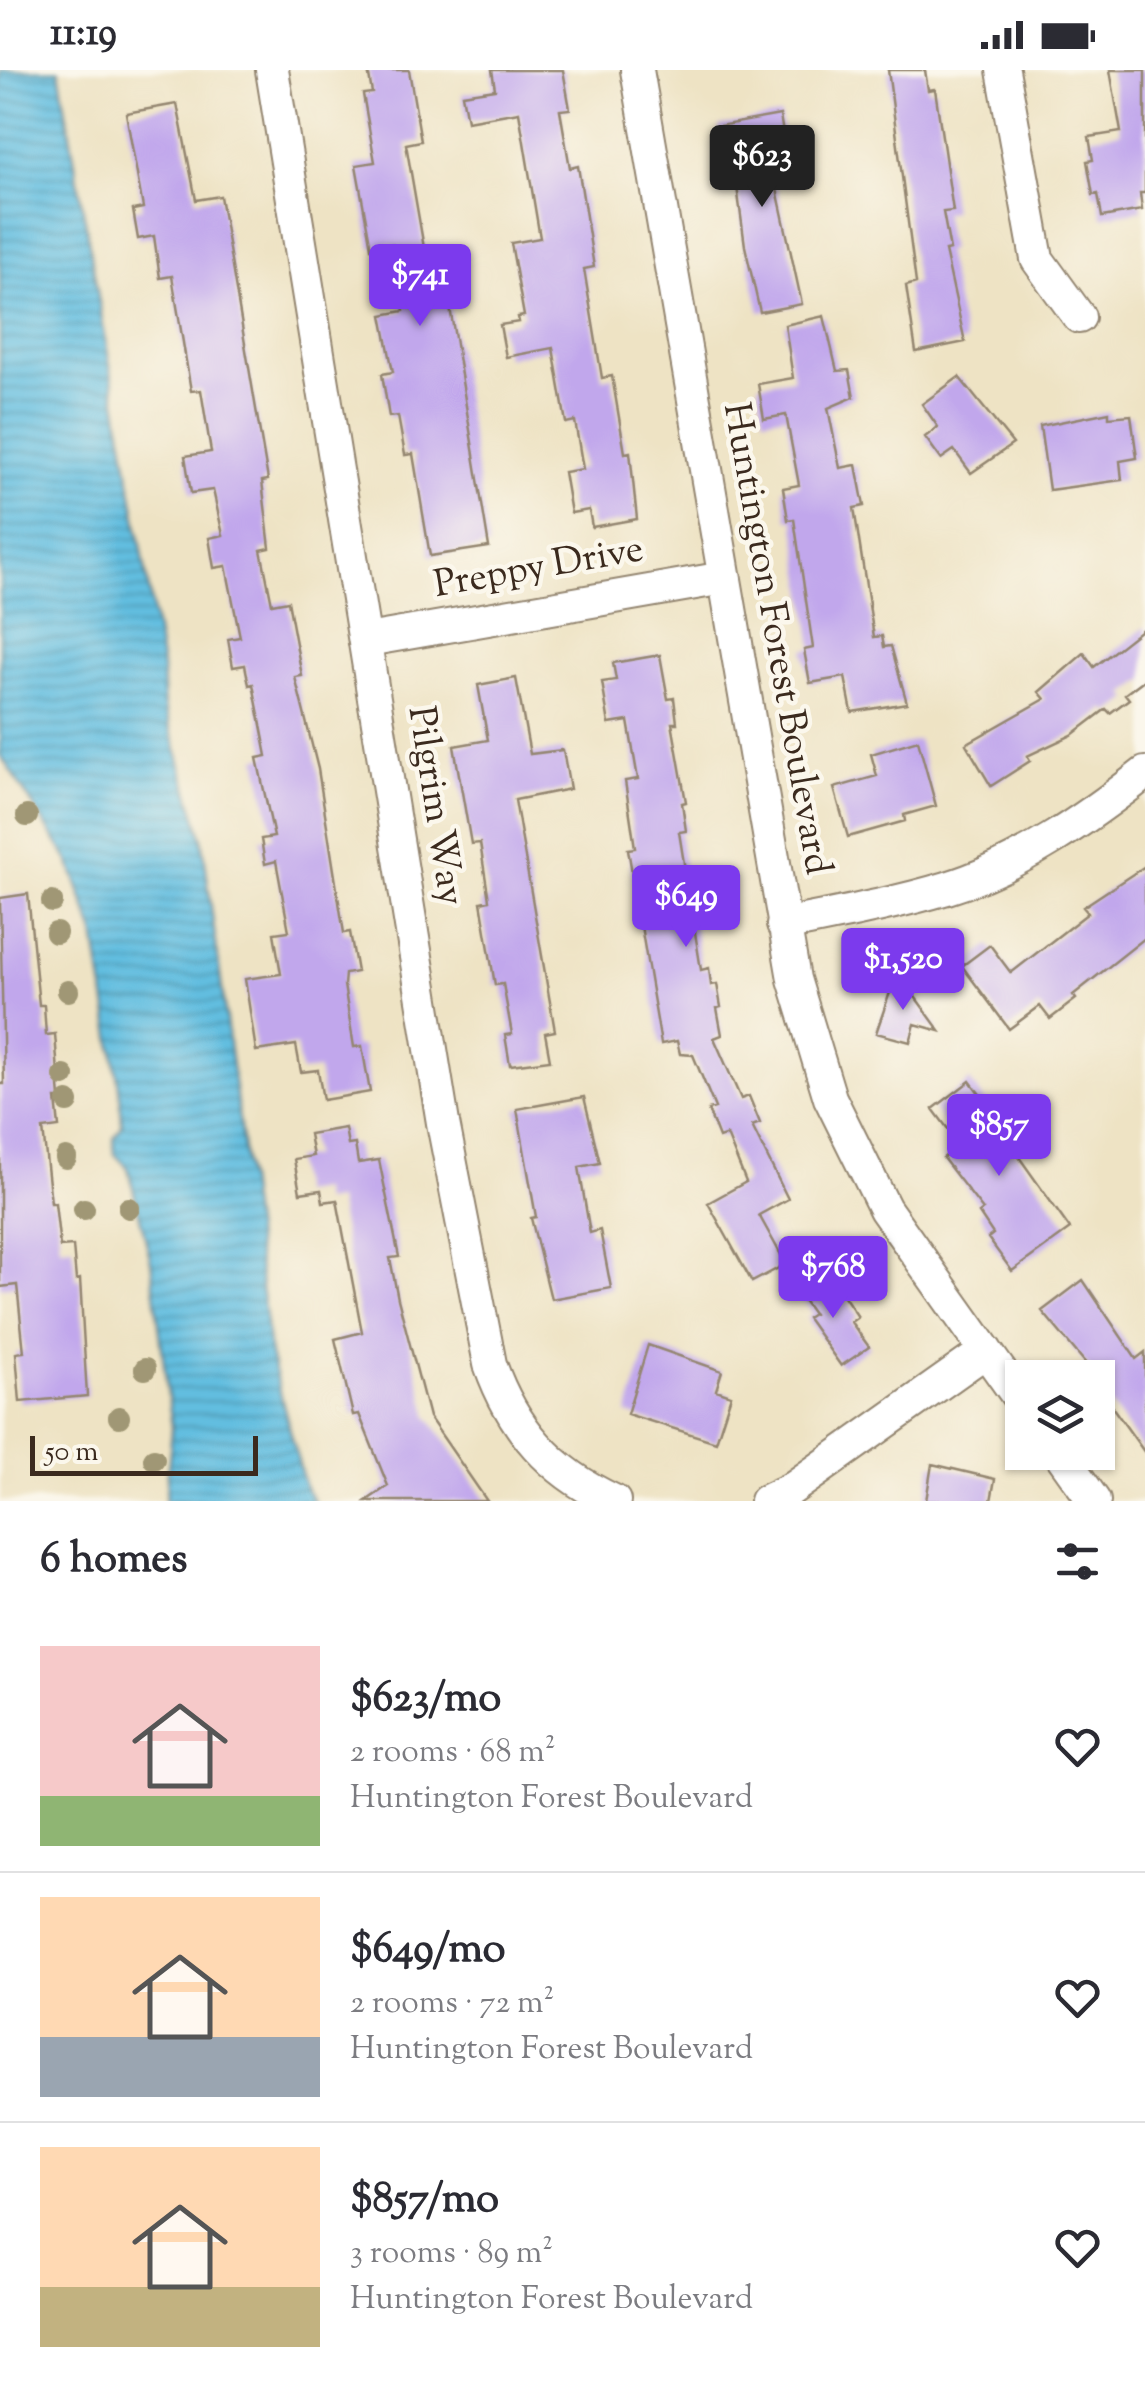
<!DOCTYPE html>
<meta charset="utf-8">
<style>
body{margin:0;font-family:"Sorts Mill Goudy",serif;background:#f7f7f7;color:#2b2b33;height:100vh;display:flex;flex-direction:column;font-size:38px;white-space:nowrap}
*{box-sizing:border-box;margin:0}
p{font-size:32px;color:#7c7c81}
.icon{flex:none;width:55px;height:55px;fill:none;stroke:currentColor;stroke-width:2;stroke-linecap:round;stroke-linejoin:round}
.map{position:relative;height:1431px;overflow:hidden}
.drawer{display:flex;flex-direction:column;background:#fff;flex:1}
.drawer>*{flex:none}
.fabs{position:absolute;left:1005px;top:1290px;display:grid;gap:20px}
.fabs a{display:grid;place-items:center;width:110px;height:110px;border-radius:0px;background:#fff;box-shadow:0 2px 8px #0004;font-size:50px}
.scale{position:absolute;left:30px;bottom:25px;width:228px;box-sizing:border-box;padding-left:10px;border:5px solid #3b2a1e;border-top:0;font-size:28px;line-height:35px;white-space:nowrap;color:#3b2a1e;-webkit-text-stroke:8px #fbf7ec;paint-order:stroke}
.price{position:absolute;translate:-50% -85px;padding:0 22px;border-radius:10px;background:#7c3aed;color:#fff;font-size:32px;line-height:65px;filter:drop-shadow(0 2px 5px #0008)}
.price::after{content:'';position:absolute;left:50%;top:60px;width:30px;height:22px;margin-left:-15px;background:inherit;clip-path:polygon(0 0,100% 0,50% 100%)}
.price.current{background:#222;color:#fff}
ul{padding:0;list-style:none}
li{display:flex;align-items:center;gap:30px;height:250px;padding:0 40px}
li+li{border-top:2px solid #e1e1e2}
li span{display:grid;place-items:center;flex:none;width:280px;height:200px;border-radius:0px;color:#555}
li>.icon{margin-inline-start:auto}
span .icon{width:120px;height:120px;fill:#fffc;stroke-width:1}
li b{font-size:42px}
h2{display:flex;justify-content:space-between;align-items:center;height:120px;padding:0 40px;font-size:42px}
.status{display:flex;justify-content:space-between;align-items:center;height:70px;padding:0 50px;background:#fff;direction:ltr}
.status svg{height:28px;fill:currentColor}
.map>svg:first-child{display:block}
</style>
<div class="status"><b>11:19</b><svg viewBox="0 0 49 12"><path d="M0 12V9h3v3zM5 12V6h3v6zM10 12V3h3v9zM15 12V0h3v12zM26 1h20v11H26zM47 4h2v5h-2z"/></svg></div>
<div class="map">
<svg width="1145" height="1431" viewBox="0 0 1145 1431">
<defs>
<pattern id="water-rules" width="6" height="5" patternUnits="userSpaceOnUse" patternTransform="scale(2.5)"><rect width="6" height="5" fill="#62bee0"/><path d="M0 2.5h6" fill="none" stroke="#529bb5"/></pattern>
</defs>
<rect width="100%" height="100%" fill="#fbf7ec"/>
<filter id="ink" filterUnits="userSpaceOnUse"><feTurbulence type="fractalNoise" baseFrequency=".01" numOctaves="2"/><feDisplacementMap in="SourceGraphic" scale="20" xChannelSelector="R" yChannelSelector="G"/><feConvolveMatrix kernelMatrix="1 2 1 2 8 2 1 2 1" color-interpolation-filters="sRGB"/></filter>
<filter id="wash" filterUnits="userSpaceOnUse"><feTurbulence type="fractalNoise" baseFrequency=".0048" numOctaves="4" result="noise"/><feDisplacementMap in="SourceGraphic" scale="40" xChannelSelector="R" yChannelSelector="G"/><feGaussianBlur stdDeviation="2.25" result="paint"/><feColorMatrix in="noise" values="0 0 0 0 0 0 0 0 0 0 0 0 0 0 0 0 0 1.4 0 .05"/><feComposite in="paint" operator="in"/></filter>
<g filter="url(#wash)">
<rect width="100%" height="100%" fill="#eee3c4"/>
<path fill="url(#water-rules)" stroke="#4e747f" stroke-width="2.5" d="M0,0H59L162,596L164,637L202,767L270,1284L305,1417L314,1431H165L172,1358L151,1192L128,1098L114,1083V1068L122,1056L120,1025L95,864L69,791L0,685Z"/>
<g id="blocks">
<path fill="#c1a7ec" d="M368,0H409L421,71L406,74L424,178L440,176L489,477L430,486L413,384L405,385L398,346L389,347L382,304L393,302L382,245L404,241L392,174L371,178L356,95L375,92L363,24L372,23Z
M492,0H563L570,39L560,40L570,98L578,96L594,197L584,199L602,308L612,306L625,383L630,382L637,449L592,457L589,440L571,443L564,402L583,399L575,351L566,353L553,278L506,287L500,255L519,252L518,247L524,246L511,173L540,168L519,42L467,51L462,24L495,19Z
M888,0H925L928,20L935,19L953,141L943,142L950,180L945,181L965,272L916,282L906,216L916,213Z
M1110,0H1145V123H1140L1142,140L1102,147L1098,124L1093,125L1087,91L1093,90L1089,67L1121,62Z
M177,34L196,130L220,126L268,410L262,411L270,478L261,480L272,534L288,531L302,606L295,607L318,699L342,851L344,863L350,862L357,902L345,904L344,915L354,977L362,976L370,1022L323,1030L318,1000L301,1002L296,975L256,981L245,909L281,904L274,863L289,861L276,791L265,794L261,769L274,767L257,688L267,686L253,614L249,615L245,595L233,597L228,569L240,567L226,496L214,498L209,468L223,465L213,420L191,423L185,386L211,382L201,320L191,321L172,206L160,208L154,166L138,169L133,140L143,138L126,43Z
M780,45L785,76L771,78L770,87L802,234L760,242L745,176L734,94L725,95L719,56Z
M824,246L837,301L849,300L854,327L828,338L840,398L856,395L864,436L854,438L874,567L882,566L884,577L891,576L907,633L852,642L845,607L810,613L804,580L813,578L794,449L788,450L783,418L799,415L786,345L764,349L758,314L793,308L785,255Z
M959,307L1013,374L971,403L954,380L941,389L925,367L938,357L922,334Z
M1109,342V347L1131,345L1137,388L1120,391L1122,410L1049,420L1040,356Z
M1145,557V609L1125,624L1129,629L1110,643L1106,639L1072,665L1027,686L1030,691L991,716L966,674L1045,629L1039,622L1084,583L1094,597Z
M660,585L668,629L674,628L677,653H672L686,732L682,733L686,761L679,762L701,900L709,898L711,915L717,914L721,937L717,938L722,965L714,968L741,1029L749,1026L760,1053L752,1056L788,1129L759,1145L786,1194L752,1212L708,1133L746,1112L727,1065L719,1068L708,1040L715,1038L693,985L680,984L677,971L661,974L628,779L635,778L625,711L638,709L628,651L609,654L602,612L616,610L613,593Z
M516,608L530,684L563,680L570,719L515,730L555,961L545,963L550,990L510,995L505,965L512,964L503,914L495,915L481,832L489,830L480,773L471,774L454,676L488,670L478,615Z
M918,670L936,736L904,745L905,751L848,767L834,718L877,706L871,684Z
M1145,796V868L1073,925L1076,929L1050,949L1040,936L1009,959L962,896L990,875L1011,903L1088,843L1083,837Z
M28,824L39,935H44L46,965L55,964L60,1029H56L59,1057L43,1059L51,1133H55L60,1177L73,1176L76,1210L80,1209L87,1326L20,1332L16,1283L24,1282L17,1215L0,1217V1014H4L0,828Z
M897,902L940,961L915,954L910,972L876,963Z
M970,1011L1019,1076L1014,1080L1070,1159L1012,1201L988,1168L993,1164L979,1143L983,1140L943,1088L960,1075L933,1039Z
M584,1027L600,1093L579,1097L590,1163L600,1160L611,1218L551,1229L531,1148L536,1147L517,1039Z
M345,1058L348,1075L355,1074L358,1093L379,1090L399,1187L390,1188L398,1229L429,1347L487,1431H366L388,1416L359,1344L353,1345L335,1269L362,1262L337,1130L323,1132L321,1120L300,1123L294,1089L313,1086L309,1064Z
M819,1206L835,1228L842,1223L858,1247L851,1252L869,1277L841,1296L807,1248L813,1244L797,1222Z
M1083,1210L1136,1289L1145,1282V1383L1098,1317V1308L1042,1241Z
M648,1275L722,1301L716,1320L731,1325L716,1372L627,1344Z
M932,1394L995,1409L991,1431H926Z"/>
</g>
</g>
<g filter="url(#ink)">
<use href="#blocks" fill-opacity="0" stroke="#948671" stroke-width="2.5"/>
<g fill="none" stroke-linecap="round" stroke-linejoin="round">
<defs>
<path id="street" d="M272,0L443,1053L490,1294C513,1359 551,1402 614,1431
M637,0L794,909L830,1028L885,1139L1022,1332
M1003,0L1037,189L1079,247
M367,570L724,508
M783,855C838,844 894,834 947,818C1019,796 1086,749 1145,703
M1059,1382L1094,1431
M766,1431L791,1419L986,1281"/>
</defs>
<use href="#street" stroke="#948671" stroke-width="36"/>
<use href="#street" stroke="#fff" stroke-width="32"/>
</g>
<g fill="#a09774">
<circle cx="27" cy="746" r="11"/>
<circle cx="52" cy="832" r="11"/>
<circle cx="56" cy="863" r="11"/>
<circle cx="68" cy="921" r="11"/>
<circle cx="64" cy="1006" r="11"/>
<circle cx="68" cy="1032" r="11"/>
<circle cx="66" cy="1088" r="11"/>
<circle cx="129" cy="1138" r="11"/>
<circle cx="84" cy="1139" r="11"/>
<circle cx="145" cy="1299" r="11"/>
<circle cx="119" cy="1347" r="11"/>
<circle cx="154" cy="1389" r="11"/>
</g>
</g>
<g text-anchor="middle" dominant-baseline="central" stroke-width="9" stroke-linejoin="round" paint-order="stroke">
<g font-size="38" fill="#3b2a1e" stroke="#fbf7ec">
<text transform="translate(539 499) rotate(-10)">Preppy Drive</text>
<text transform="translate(775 569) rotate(80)">Huntington Forest Boulevard</text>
<text transform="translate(434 736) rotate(81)">Pilgrim Way</text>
</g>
</g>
</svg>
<div class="fabs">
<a><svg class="icon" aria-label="layers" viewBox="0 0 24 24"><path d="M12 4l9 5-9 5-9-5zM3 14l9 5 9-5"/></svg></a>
</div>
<div class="scale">50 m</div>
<b class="price current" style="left:762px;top:140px">$623</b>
<b class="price" style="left:420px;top:259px">$741</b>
<b class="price" style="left:686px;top:880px">$649</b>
<b class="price" style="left:903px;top:943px">$1,520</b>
<b class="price" style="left:999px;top:1109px">$857</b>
<b class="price" style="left:833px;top:1251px">$768</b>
</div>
<section class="drawer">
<h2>6 homes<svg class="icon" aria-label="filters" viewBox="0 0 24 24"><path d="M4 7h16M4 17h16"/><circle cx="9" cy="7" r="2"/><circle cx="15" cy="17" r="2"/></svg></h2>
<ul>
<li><span style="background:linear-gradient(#f6c9c9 75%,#8fb573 0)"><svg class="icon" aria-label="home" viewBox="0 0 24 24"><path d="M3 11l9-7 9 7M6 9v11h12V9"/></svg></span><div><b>$623/mo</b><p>2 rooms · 68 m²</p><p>Huntington Forest Boulevard</p></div><svg class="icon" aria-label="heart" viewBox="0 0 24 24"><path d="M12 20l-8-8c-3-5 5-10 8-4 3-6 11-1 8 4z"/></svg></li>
<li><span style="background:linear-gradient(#ffd9b3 70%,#9aa5b1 0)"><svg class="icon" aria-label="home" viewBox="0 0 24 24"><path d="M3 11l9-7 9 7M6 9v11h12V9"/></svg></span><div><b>$649/mo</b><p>2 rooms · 72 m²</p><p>Huntington Forest Boulevard</p></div><svg class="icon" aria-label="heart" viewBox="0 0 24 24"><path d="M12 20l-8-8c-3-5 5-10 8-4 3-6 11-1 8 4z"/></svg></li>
<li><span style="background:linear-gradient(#ffd9b3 70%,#c2b280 0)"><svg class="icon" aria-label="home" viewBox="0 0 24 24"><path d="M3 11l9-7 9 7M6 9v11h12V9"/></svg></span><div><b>$857/mo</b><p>3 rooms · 89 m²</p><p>Huntington Forest Boulevard</p></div><svg class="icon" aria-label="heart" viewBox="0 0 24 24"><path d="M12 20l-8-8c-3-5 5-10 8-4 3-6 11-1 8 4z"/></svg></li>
</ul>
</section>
